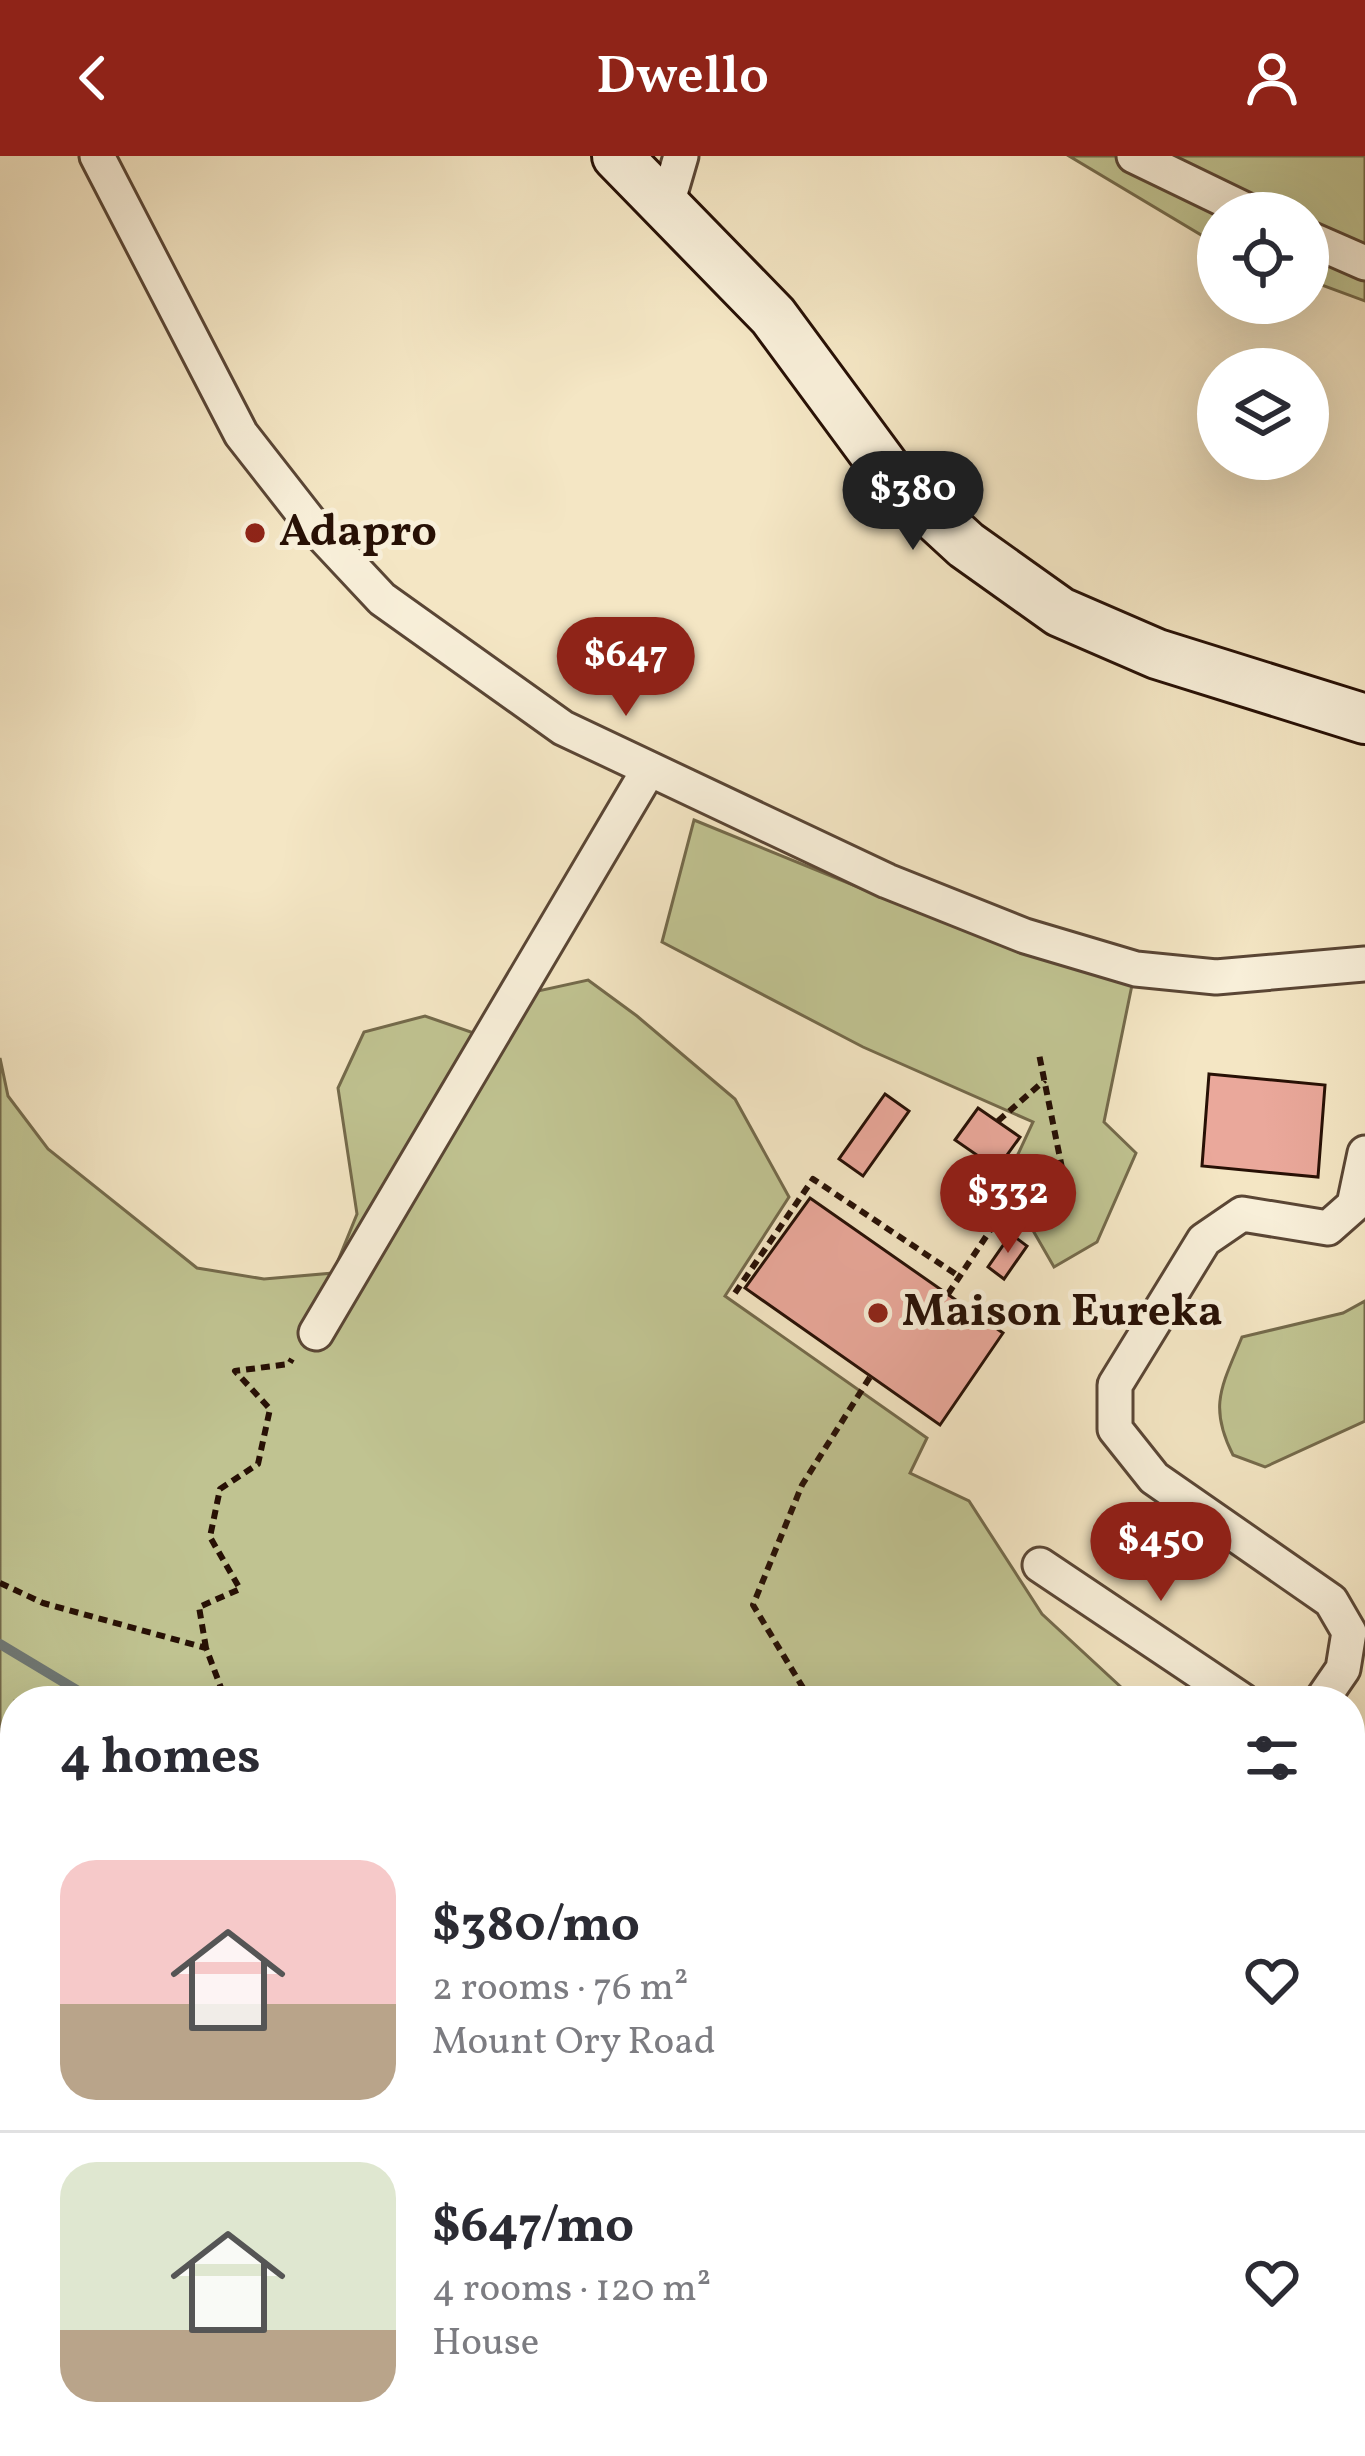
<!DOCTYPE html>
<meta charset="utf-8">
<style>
body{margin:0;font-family:Vollkorn,serif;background:#f7f7f7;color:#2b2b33;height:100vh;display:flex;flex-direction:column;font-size:45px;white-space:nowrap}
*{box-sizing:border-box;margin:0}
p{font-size:39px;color:#7c7c81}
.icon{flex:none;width:66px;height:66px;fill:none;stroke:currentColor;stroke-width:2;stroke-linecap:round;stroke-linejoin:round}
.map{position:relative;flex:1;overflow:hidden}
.side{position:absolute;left:0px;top:1530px;width:1365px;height:771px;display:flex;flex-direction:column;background:#fff;border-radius:48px 48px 0 0;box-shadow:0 12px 48px #0002}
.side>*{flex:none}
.controls{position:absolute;left:1197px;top:36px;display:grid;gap:24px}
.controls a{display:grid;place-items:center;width:132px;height:132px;border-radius:50%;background:#fff;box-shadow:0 12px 48px #0002;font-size:60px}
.price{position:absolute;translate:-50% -102px;padding:0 27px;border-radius:42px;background:#8f2418;color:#fff;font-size:39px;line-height:78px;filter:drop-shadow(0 3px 6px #0008)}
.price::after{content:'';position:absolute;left:50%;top:72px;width:36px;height:27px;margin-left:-18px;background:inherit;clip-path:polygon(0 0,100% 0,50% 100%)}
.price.on{background:#222;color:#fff}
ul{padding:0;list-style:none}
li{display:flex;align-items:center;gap:36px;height:300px;padding:0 60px}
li+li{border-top:3px solid #e1e1e2}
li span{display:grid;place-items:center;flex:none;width:336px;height:240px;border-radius:36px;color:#555}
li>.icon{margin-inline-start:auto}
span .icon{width:144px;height:144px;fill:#fffc;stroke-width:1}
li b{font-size:51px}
h2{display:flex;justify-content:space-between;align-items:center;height:144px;padding:0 60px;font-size:51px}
header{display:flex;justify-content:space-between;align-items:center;height:156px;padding:0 60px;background:#8f2418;color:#fff;font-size:54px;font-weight:600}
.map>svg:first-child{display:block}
</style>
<header><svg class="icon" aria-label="back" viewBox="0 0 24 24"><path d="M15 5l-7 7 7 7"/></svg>Dwello<svg class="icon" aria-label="person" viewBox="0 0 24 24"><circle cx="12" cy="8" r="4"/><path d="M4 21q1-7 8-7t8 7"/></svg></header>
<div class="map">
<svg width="1365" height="2300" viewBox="0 0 1365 2300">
<rect width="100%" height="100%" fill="#f4e6c4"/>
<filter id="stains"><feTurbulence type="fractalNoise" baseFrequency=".00167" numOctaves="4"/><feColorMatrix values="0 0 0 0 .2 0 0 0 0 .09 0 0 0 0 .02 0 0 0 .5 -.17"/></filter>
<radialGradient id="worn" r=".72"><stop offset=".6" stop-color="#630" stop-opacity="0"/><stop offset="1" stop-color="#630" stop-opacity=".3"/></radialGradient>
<path fill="#c0c391" stroke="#746a4b" stroke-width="3" d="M1069,0H1365V145L1308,124V57H1218V89Z
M694,664L912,753L1132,829L1104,966L1136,997L1097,1086L1054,1111L1005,1026L1033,966L863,891L662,786Z
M588,824L637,860L735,943L789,1041L725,1140L927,1282L910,1317L969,1345L1042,1458L1136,1545H15V2146L0,2136V902L8,940L48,993L197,1112L264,1123L333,1117L357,1058L338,932L364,876L425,860L485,881L524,838Z
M1365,1145V1265L1265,1311L1233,1299C1208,1250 1222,1230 1242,1181L1343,1157Z
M1350,1893L1365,1906V2300H642L564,2286H1350Z"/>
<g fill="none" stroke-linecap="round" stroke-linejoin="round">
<path stroke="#707874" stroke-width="10" d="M0,1488L95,1545
M1326,2286L1350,2300"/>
</g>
<path fill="#eaa89b" stroke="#271005" stroke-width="3" d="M1209,918L1325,929L1318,1021L1202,1010Z
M885,938L909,955L863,1020L839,1003Z
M978,952L1020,981L997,1013L955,984Z
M810,1042L1003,1177L940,1269L745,1132Z
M1011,1078L1027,1090L1004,1123L988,1111Z"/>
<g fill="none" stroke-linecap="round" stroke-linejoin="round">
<defs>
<path id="street" d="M97,0L241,278L309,365L382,443L563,572L887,725L1025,780L1136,813L1216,821L1365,808
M1134,0L1252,57
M667,48L681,0
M1308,82L1365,107
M316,1177L649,613
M1040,1409L1243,1545
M1321,1545L1343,1513L1349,1476L1331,1445L1154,1322L1115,1273V1229L1204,1084L1242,1058L1328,1072L1354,1049L1365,997
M1350,1723L1365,1734
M0,2184L15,2195
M308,2286L409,2300
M104,2300L112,2286"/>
<path id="secondary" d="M617,0L773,160L891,320L966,389L1060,456L1157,498L1365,563"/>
</defs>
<use href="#street" stroke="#5a4635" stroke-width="39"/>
<use href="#secondary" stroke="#271005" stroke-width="54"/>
<path stroke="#271005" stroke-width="6" stroke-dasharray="9 6" stroke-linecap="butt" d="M998,965L1045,924
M735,1137L813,1023L960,1121
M948,1138L997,1064L1043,1050L1063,1017L1039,898
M0,1427L43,1447L206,1492L226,1545
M206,1492L199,1451L240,1433L210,1381L220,1333L258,1308L270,1253L235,1215L289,1208L292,1203
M811,1545L753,1449L802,1329L870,1221
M1350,2049L1365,2051
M1350,2195L1365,2206"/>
<use href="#street" stroke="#f8efd9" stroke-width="33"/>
<use href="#secondary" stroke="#f8efd9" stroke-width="48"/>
</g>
<g fill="#8f2418" stroke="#f8efd9" stroke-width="4.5">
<circle cx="255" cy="377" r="12"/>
<circle cx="878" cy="1157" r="12"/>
</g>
<g text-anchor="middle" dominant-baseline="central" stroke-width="10" stroke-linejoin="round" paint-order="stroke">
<g font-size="45" font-weight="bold" fill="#271005" stroke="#f8efd9" text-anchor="start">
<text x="279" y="377">Adapro</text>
<text x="902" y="1157">Maison Eureka</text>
</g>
</g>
<rect width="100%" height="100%" filter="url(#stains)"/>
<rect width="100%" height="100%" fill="url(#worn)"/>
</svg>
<div class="controls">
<a><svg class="icon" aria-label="locate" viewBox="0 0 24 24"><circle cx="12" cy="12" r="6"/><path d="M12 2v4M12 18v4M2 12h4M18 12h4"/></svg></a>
<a><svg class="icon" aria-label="layers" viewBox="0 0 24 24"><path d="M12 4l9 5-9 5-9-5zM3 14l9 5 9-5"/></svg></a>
</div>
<b class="price on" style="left:913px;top:397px">$380</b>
<b class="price" style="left:626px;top:563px">$647</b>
<b class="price" style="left:1008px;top:1100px">$332</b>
<b class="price" style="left:1161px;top:1448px">$450</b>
<section class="side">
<h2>4 homes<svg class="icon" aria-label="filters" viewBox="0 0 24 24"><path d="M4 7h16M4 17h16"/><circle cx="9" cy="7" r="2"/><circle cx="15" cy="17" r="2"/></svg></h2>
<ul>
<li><span style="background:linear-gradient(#f6c9c9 60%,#b9a48a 0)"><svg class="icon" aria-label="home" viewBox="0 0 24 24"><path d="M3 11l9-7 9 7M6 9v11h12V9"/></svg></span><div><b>$380/mo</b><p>2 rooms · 76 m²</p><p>Mount Ory Road</p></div><svg class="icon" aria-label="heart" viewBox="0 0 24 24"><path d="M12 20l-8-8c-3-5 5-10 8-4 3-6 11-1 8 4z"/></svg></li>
<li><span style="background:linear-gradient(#dfe7d0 70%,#b9a48a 0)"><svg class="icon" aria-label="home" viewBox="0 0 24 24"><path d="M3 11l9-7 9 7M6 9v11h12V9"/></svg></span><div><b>$647/mo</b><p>4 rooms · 120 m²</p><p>House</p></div><svg class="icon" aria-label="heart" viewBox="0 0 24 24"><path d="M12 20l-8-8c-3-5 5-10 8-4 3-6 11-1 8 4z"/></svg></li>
</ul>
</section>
</div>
